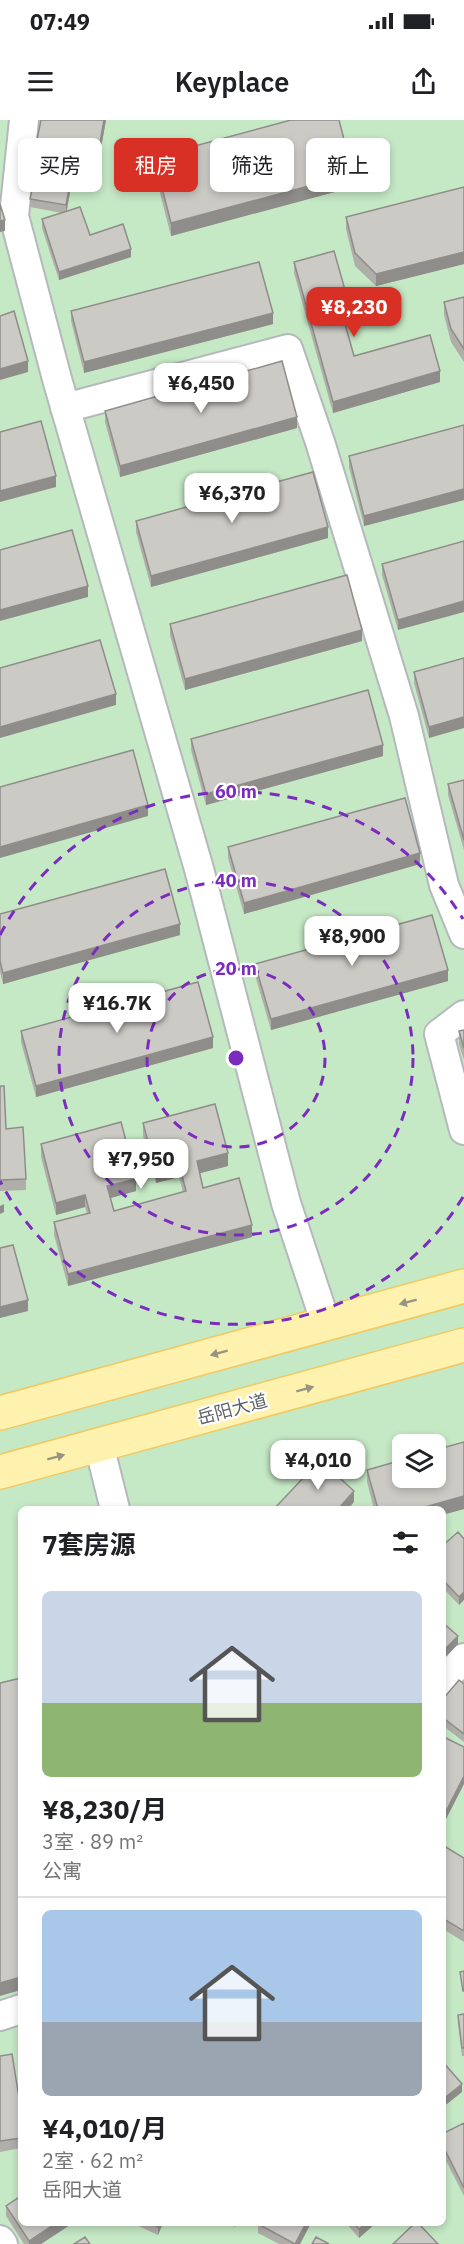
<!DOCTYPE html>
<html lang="zh">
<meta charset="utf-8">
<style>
body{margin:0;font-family:"IBM Plex Sans","Noto Sans SC",sans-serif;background:#f2f2f2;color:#202124;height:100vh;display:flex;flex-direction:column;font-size:22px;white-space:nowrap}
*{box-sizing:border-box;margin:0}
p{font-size:20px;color:#757577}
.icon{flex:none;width:33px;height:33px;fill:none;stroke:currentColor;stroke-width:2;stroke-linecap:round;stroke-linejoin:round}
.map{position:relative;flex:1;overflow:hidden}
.panel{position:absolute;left:18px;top:1386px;width:428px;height:720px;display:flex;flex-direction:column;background:#fff;border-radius:9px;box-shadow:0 3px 9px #0003}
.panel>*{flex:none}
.guide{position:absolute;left:18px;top:18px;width:429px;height:54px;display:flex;gap:12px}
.fabs{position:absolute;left:392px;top:1314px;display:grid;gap:12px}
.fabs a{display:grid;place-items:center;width:54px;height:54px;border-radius:9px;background:#fff;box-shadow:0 3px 9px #0003;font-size:30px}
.price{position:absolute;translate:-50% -51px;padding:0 14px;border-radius:12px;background:#fff;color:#222;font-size:20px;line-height:39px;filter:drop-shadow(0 2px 3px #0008)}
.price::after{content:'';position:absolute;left:50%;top:36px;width:18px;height:14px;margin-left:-9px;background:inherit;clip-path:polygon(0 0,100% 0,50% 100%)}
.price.selected{background:#d93025;color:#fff}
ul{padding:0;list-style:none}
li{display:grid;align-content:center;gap:12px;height:318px;padding:0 24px}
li+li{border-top:2px solid #e0e0e0}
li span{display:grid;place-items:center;height:186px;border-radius:9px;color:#555}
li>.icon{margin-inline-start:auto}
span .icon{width:108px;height:108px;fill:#fffc;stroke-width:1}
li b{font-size:26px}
h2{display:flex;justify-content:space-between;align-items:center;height:72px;padding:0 24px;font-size:26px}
.tag{padding:0 21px;border-radius:9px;background:#fff;box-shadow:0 3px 9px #0003;font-size:21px;line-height:54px}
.tag.selected{background:#d93025;color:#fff}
.status{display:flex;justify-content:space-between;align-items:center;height:42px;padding:0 30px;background:#fff;direction:ltr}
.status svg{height:16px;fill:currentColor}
header{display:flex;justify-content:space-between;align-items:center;height:78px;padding:0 24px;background:#fff;font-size:27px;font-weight:600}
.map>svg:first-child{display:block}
</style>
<div class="status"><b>07:49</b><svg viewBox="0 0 49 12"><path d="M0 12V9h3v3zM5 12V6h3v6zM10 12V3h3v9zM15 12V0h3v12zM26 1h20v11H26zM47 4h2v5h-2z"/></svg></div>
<header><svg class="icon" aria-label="menu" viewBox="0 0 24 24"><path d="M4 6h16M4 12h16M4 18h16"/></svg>Keyplace<svg class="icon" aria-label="share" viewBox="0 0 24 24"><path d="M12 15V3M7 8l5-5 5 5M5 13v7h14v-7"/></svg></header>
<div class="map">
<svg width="464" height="2124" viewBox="0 0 464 2124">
<rect width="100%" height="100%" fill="#f1efe8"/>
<path fill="#c5e8c5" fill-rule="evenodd" d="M0,0H464V2124H0ZM402,1324H435V1358H402ZM21,1389H442V2103H21Z"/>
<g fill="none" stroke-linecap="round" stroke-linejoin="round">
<defs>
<path id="minor" d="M24,0L14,96L57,259L199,749L286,1083L326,1204
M65,288L288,229L320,322L404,596L444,765L464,814
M464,895L439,914L464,1010
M99,1325L115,1389
M442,1562L464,1538
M0,1896L21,1889
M0,2120L3,2124"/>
<path id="major" d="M0,1293L464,1166
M0,1352L464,1225"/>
</defs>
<use href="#minor" stroke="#b5b8bc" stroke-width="32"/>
<use href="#major" stroke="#f2c960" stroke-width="36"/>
<use href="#minor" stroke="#fff" stroke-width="28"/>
<use href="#major" stroke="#fff2af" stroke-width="33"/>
</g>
<path fill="#afaea9" d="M41,0H106L96,56L34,45V34Z
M154,37L353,67L171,116L154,50Z
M72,61L67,91L90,115L131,137L59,160L42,108V99L62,93L30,87V79Z
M464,67V144L376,166L355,146L346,109V97Z
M294,142L347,188L341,189L354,236L440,262L333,293L294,153Z
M464,177V242L451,222L444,195V182Z
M71,191L273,204L84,253L71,201Z
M105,291L297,308L120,357L105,302Z
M464,305V380L364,406L349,347V336Z
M136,401L328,418L151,467L136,412Z
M464,421L398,510L382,455V444Z
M170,504L362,521L185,570L170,515Z
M464,538L429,618L414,563V552Z
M191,619L383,636L206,685L191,630Z
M464,660V730L448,675V664Z
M228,727L420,744L244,794L228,738Z
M0,794L180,815L3,864L0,852Z
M255,844L448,861L271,910L255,855Z
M464,910V940L459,924V911Z
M21,911L213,928L36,977L21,922Z
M0,966L6,1009L26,1059V1070L0,1071Z
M143,1003L228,1046L200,1053L203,1068L252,1117L68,1166L54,1115V1102L87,1094L85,1087L56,1095L41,1037V1024L136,1071L110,1078L114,1091L183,1072L179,1057L156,1063L143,1016Z
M464,1322V1389L442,1395V1389H374L367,1362V1350Z
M464,1419L459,1485L442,1467V1426Z
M464,1564V1622L442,1605V1580Z
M442,1728L464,1738V1822L443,1809L442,1817Z
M464,1894V1936H462L458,1903V1895Z
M0,1936L21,1990V2028L0,2032Z
M464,2003V2076L442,2033V2014Z
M6,2086L21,2103H73L41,2124H24L6,2096Z
M132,2103H163L158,2115Z
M227,2103H237L235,2107Z
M258,2103H311L300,2124H279L258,2113Z
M346,2103H376L359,2118Z"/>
<path fill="#8f8d8a" d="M104,0H106L96,56V45Z
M72,53V61L66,93V85Z
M353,54V67L171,116V103Z
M5,100V111L0,112V101Z
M131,129V137L59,160V152Z
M464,132V144L376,166V154Z
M347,177V188L338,190V179Z
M273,193V204L84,253V242Z
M28,241V252L0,260V249Z
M440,251V262L333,293V282Z
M297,297V308L120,357V346Z
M56,356V367L0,382V371Z
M464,369V380L364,406V396Z
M328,407V418L151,467V456Z
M88,466V477L0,501V490Z
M464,481V492L398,510V500Z
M362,510V521L185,570V559Z
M116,574V585L0,618V607Z
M464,597V608L429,618V607Z
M383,625V636L206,685V674Z
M148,685V696L0,738V727Z
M420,733V744L244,794V783Z
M180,804V815L3,864V853Z
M448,850V861L271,910V899Z
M213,917V928L36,977V966Z
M228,1033V1046L197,1054V1041Z
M179,1044V1057L156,1063V1051Z
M136,1059V1071L107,1079V1066Z
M85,1075V1087L56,1095V1083Z
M4,1084V1092L0,1094V1086Z
M252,1105V1117L68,1166V1154Z
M28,1180V1191L0,1198V1187Z
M354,1371V1382L348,1389H338Z
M464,1376V1389L442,1395V1389H418Z
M464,1472V1480L459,1485V1477Z
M458,1516V1524L442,1541V1532Z
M464,1656V1664L442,1707V1699Z
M21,1857V1870L0,1876V1863Z
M462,1964V1972L442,1988V1980Z
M56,2103H73L41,2124H29V2121Z
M159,2103H163L158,2115V2107Z
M306,2103H311L300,2124H295Z
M366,2103H376L359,2118V2109Z"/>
<path fill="#cccac5" stroke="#8f8d8a" stroke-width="1.5" d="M41,0H104L96,45L34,34Z
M291,0H339L353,54L171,103L154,37Z
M37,46L72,53L66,85L30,79Z
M464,67V132L376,154L355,133L346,97Z
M0,84L5,100L0,101Z
M80,87L90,115L123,104L131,129L59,152L42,99Z
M334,131L347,177L338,179L354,236L430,215L440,251L333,282L294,142Z
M259,142L273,193L84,242L71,191Z
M464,177V229L451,209L444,182Z
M14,191L28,241L0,249V196Z
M282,241L297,297L120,346L105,291Z
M41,301L56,356L0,371V312Z
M464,305V369L364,396L349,336Z
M313,352L328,407L151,456L136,401Z
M72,410L88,466L0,490V430Z
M464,421V481L398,500L382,444Z
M347,455L362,510L185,559L170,504Z
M100,520L116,574L0,607V548Z
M464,538V597L429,607L414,552Z
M368,570L383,625L206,674L191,619Z
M133,630L148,685L0,727V667Z
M464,660V720L448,664Z
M405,678L420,733L244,783L228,727Z
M165,749L180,804L3,853L0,841V794Z
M432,795L448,850L271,899L255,844Z
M198,862L213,917L36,966L21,911Z
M464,910V928L459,911Z
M0,966H4L6,1009L23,1007L26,1059L0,1060Z
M215,984L228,1033L197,1041L203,1068L239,1058L252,1105L68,1154L54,1102L90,1093L85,1075L56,1083L41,1024L121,1002L136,1059L107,1066L114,1091L186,1071L179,1044L156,1051L143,1003Z
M13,1125L28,1180L0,1187V1128Z
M464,1322V1376L418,1389H378L367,1350L402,1340V1358H435V1330Z
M320,1340L354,1371L338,1389H274Z
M458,1412L464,1419V1472L459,1477L442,1459V1426Z
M442,1502L458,1516L442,1532Z
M21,1558V1857L0,1863V1563Z
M459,1560L464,1564V1614L442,1597V1580Z
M442,1616L464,1627V1656L442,1699Z
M444,1726L464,1738V1811L442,1798V1728Z
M464,1851V1871H463L460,1852Z
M464,1894V1928H462L458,1895Z
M12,1934L21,1990V2018L0,2021V1936Z
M442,1941L462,1964L442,1980Z
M464,2003V2068L442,2024V2014Z
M21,2076V2103H56L29,2121L6,2086Z
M150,2103H159L158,2107Z
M258,2103H306L295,2124L258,2104Z
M354,2103H366L359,2109Z
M415,2103H418L438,2124H393Z
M85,2117L90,2124H74Z
M316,2117L329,2124H312Z"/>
<defs><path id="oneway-solid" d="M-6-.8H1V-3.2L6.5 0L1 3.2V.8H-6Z" transform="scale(1.5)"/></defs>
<g fill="#979581">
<use href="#oneway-solid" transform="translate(408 1182) rotate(165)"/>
<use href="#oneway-solid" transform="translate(219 1233) rotate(165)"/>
<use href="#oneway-solid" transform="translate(305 1269) rotate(-15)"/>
<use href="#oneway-solid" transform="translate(56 1337) rotate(-15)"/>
</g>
<g fill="none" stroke="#7b2cbf" stroke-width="3" stroke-dasharray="10 8">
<circle cx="236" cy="938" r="89"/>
<circle cx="236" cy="938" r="177"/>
<path d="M463 1077A266 266 0 0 1 0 1061M0 815A266 266 0 0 1 463 799"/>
</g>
<g text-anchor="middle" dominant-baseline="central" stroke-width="4.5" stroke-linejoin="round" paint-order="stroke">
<g font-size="18" fill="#5f6368" stroke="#fff">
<text transform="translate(232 1289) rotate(-15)">岳阳大道</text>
</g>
</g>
<circle cx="236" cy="938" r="9" fill="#7b2cbf" stroke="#fff" stroke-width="3"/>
<g font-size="18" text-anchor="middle" font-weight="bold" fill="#7b2cbf" stroke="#fff" stroke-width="4.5" stroke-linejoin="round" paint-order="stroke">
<text x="236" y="678">60 m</text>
<text x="236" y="767">40 m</text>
<text x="236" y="855">20 m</text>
</g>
</svg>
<div class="fabs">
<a><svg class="icon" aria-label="layers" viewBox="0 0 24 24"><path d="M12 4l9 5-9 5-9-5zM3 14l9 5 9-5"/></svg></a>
</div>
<b class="price selected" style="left:354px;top:218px">¥8,230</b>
<b class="price" style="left:201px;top:294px">¥6,450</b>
<b class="price" style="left:232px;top:404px">¥6,370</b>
<b class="price" style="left:352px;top:847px">¥8,900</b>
<b class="price" style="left:117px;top:914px">¥16.7K</b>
<b class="price" style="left:141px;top:1070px">¥7,950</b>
<b class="price" style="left:318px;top:1371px">¥4,010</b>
<div class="guide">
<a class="tag">买房</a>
<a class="tag selected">租房</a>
<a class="tag">筛选</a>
<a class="tag">新上</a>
</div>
<section class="panel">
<h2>7套房源<svg class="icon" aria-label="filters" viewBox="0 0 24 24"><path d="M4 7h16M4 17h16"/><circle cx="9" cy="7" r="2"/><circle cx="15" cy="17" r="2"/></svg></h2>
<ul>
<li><span style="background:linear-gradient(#c9d6e8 60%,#8fb573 0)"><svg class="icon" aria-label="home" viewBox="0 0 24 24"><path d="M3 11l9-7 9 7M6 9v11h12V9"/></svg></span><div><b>¥8,230/月</b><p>3室 · 89 m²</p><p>公寓</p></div></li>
<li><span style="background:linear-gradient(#a9c7e8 60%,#9aa5b1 0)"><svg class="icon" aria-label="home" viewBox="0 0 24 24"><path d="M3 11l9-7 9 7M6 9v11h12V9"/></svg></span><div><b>¥4,010/月</b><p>2室 · 62 m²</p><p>岳阳大道</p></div></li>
</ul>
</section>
</div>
